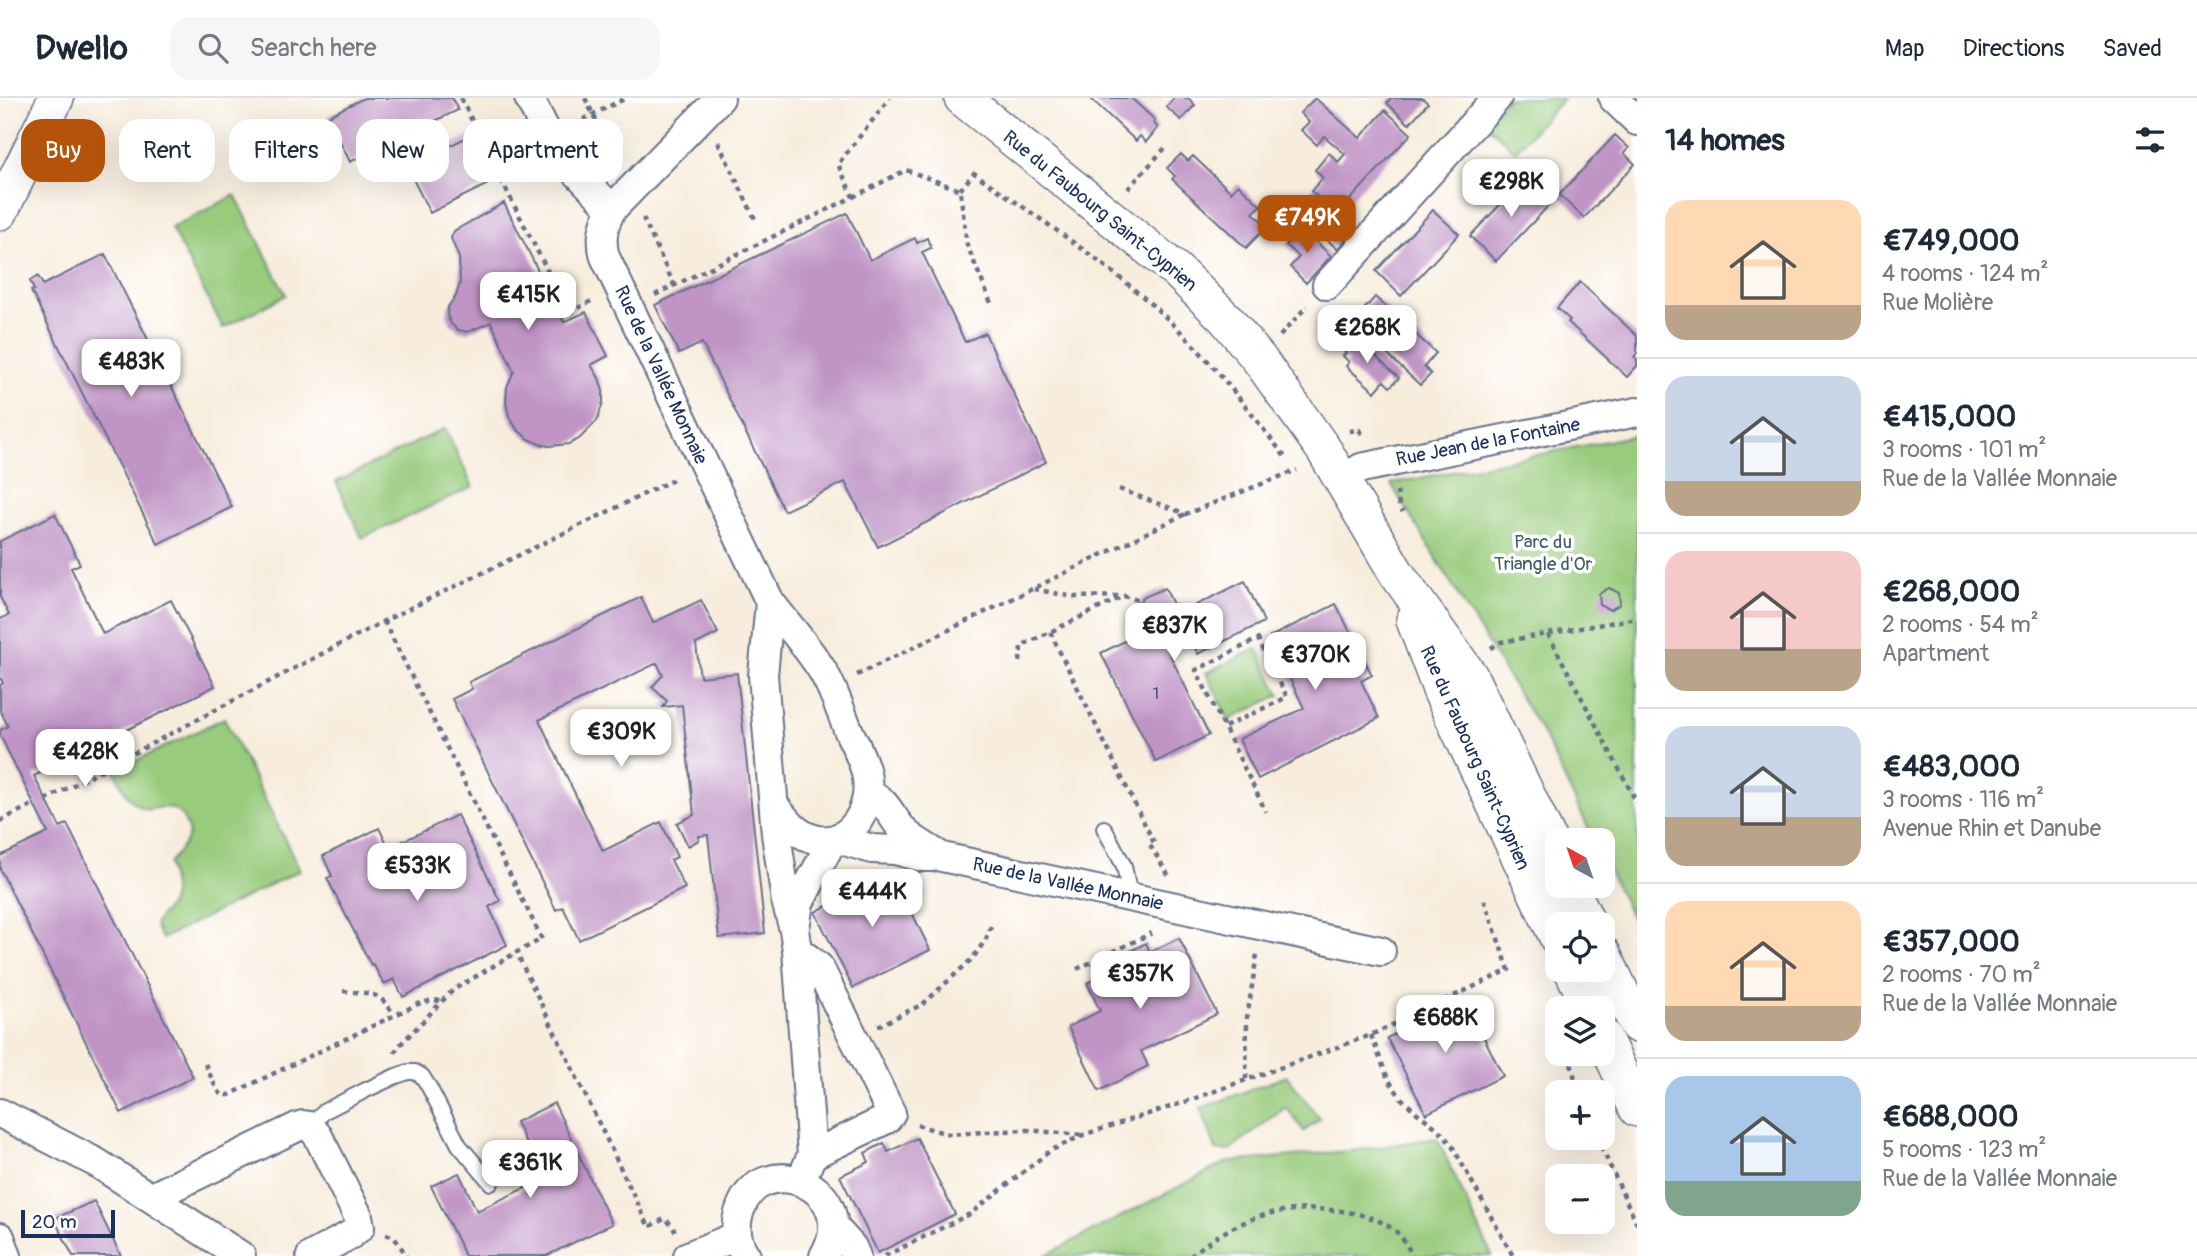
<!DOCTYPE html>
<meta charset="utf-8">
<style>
body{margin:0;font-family:Pangolin,sans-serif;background:#f6f6f7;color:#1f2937;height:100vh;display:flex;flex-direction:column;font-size:26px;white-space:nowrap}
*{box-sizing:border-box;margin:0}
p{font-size:23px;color:#747a83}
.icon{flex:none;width:38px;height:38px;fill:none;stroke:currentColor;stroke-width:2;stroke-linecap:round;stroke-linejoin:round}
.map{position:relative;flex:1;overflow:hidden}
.drawer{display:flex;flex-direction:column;background:#fff;width:560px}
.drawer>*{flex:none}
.top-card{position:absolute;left:21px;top:21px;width:665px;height:63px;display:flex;gap:14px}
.needle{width:46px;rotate:320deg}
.controls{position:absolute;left:1545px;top:730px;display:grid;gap:14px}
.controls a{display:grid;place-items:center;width:70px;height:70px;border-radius:14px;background:#fff;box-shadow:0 7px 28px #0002;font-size:35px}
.scale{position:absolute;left:21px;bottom:18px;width:94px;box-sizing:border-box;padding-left:7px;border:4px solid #1b2f5e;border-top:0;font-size:19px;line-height:24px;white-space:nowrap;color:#1b2f5e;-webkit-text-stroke:5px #fff;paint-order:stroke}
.price{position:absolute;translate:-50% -60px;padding:0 16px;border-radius:14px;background:#fff;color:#222;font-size:23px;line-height:46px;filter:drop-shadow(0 2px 4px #0008)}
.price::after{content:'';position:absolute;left:50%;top:42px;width:21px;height:16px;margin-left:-10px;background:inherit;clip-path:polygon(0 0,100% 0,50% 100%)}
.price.on{background:#b45309;color:#fff}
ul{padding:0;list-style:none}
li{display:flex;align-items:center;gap:21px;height:175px;padding:0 28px}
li+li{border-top:2px solid #e0e1e3}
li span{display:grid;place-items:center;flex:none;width:196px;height:140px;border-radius:21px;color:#555}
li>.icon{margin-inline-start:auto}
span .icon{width:84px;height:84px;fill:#fffc;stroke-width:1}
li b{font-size:30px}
h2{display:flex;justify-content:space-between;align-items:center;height:84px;padding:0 28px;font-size:30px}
.chip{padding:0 24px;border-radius:21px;background:#fff;box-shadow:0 7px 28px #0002;font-size:24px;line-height:63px}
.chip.on{background:#b45309;color:#fff}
header{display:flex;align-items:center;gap:42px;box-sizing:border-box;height:98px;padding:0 35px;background:#fff;border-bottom:2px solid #e0e1e3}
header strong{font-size:33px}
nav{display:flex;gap:38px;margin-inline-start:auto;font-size:24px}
.search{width:490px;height:63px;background:#f6f6f7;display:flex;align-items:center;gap:18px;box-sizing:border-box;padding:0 24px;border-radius:21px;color:#747a83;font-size:26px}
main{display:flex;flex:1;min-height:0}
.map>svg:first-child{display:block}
</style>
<header>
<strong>Dwello</strong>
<div class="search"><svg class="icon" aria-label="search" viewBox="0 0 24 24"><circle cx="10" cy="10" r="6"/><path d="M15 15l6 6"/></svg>Search here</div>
<nav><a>Map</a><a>Directions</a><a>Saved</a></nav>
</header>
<main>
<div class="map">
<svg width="1637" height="1158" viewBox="0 0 1637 1158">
<rect width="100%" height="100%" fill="#fff"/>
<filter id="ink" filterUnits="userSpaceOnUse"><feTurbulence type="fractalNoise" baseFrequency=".0143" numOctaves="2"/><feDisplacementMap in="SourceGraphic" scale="14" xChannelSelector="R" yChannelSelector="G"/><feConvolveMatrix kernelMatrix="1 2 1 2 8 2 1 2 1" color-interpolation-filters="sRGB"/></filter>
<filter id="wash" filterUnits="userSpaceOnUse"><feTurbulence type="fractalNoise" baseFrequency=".00686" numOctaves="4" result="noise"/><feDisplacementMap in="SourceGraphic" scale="28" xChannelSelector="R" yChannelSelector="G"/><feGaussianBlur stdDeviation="1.57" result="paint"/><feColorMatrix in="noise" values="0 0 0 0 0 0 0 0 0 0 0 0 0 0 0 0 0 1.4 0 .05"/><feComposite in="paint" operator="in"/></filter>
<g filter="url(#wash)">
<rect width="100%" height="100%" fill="#f8eddd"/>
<path fill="#98cb7c" stroke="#5a7d6d" stroke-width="2" d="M1507,0H1562L1563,1L1515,53L1485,25Z
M235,97L286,197L223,230L171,130Z
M445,330L473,389L362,440L336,384Z
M1637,337V831L1603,760V742H1594L1545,640L1391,386Z
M1257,550L1280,597L1229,622L1206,575Z
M224,620L300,772L162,841L155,828C158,818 162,817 168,809C178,798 170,778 169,765L184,747L189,735C185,722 181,710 164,709C159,709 152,712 147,711C129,708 121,687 115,673Z
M1287,978L1320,1021L1304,1033L1286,1009L1228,1053L1216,1052L1201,1010Z
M1437,1040L1492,1158H1044L1227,1064L1359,1052Z"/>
<g id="blocks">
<path fill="#c095c6" d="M364,0H452L458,12L350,64L328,18Z
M1090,0H1131L1155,22L1153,24L1158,30L1146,44L1140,38L1136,43Z
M1174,0H1188L1195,7L1181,22L1166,9Z
M1315,0L1360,40L1385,12L1411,36L1337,116L1311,93L1323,80L1315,72L1329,55L1338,64L1345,56L1324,38L1317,47L1301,32L1309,24L1300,15Z
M1391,0H1422L1428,5L1409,26L1387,5Z
M471,37L494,83L430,115L407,69Z
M1615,37L1629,50L1624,55L1635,66L1584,120L1559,97Z
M1181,56L1188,63L1193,58L1231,94L1238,86L1261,108L1253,115L1267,128L1246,150L1172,81L1175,78L1167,70Z
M1527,79L1553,103L1496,163L1470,138Z
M504,105L564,224L586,214L608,258L591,267L599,280L603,293V304L597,323L579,341L569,346L549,348L539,346L527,340L517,331L509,318L506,304L507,289L514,273L491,224L468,234L458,232L451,226L447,217L448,209L456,198L460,185L459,160L451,140L454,133Z
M1433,112L1459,136L1401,198L1376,173Z
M847,115L870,162L915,140L917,145L927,140L931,150L922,154L965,244L985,235L1046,364L878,449L845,384L784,413L702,245L679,256L655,207Z
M1324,120L1346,142L1337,151L1315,130Z
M1302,130L1331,158L1306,185L1290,169L1299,159L1286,147Z
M105,156L232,409L158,446L31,193L34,192L30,183L38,178L43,187Z
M1580,184L1637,238V255L1634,259L1637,262V268L1627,279L1568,224L1570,222L1557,210Z
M1375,199L1436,255L1424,269L1431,276L1420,287L1374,244L1371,246L1351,226Z
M1352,236L1399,280L1390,289L1384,283L1375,294L1346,268L1349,264L1343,258L1346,255L1340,249Z
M55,416L80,466L71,470L103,536L171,502L215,588L34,678L60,729L67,726L193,979L121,1015L0,771V758L48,735L0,637V632L8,628L0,612V587L3,585L0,579V521L9,517L0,499V443Z
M1245,483L1264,524L1198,556L1189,538L1167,551L1209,637L1156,664L1101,555L1149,531L1138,510L1142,500L1165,490L1178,516Z
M1609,490L1619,495L1620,506L1610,512L1600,507L1599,496Z
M641,499L653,525L701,502L718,535L696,546L700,579L737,575L765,835L719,840L708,737L699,738V742L688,748L677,725L694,717L682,607L663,609L667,603L652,589L663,577L657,565L539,622L603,753L661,724L677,759L671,762L685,790L579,842L563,809L556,812L452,601L472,591L469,584Z
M1336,506L1372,577L1361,583L1379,620L1258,681L1239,641L1304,610L1270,539Z
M457,717L500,803L489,809L507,847L403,899L394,881L384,886L373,866L371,867L327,780L332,778L323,758L379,730L389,750Z
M893,775L930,852L853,890L815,814L844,799L840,790L859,781L863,789Z
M1179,840L1217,916L1141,953L1148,968L1099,993L1068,929L1100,913L1087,885L1132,862L1128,854L1146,845L1150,854Z
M1465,901L1503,978L1426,1016L1387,940L1417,925L1412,916L1432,907L1436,915Z
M554,1005L612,1126L546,1158H465L431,1088L459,1075L477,1113L546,1080L544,1075L541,1076L516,1024Z
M917,1040L955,1116L878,1155L840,1078L869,1064L865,1055L884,1045L888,1054Z
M94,1103L121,1158H73L54,1121Z"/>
</g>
</g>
<g filter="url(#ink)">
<use href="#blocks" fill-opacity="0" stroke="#68728a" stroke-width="2"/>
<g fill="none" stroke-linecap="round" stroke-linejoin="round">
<defs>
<path id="service" d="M1104,730L1124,768L1130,798
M310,1028L325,1013L366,992L396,978L408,974H415L422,978L429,989L459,1047L491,1085"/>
<path id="minor" d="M529,0L556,53L612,111
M720,0L612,111C603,127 600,141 605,159L770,504L763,577L776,736L786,803L794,832L797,852L812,1057L801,1082
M1613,0L1637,23
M1327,187L1497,0
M1342,382L1361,370L1637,314
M770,504C787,526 807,548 822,572C834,591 841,615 850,636C856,648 863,662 866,675C875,713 845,758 804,737C791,731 783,718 774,707
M869,695C889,704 892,723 908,737C918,745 931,752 942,759L1381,853
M838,741L872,751L895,752L922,759H932
M795,830L799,805L832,743
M797,852L819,869L891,1015L887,1021L812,1057
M0,1015L97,1065L241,1158
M152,1099L297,1029L303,1027L310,1028L318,1038L358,1118L360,1129L350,1137L311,1158
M834,1129L852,1149L856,1158
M0,1139L7,1158
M688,1158L737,1138
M746,1158C736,1144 734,1128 740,1112C761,1048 864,1090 824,1158"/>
<path id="tertiary" d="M962,0L1176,172L1226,221L1259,261L1324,352L1397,476L1470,578L1558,761
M0,114L56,0
M1414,522L1441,594L1558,841
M1570,788L1588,826
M1603,856L1637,927
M1572,872L1590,910
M1603,938L1637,1011"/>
</defs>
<use href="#service" stroke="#68728a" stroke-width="18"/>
<use href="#minor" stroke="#68728a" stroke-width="32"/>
<use href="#tertiary" stroke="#68728a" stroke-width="38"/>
<path stroke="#68728a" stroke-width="4.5" stroke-dasharray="5 5" stroke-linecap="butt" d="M461,0L493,66
M585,0L617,65
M574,26L626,0
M718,44L756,123
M522,51L493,66L569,215L595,201
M1128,91L1165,50
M960,92L974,75C1044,124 1117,171 1178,231C1218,271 1251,315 1285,359
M853,99L906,72L960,92L967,147L991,205
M643,120L675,189
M655,197L853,99L838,66L890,0
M1280,238L1307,208
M1349,333L1359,332L1364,338
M1119,391L1186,416L1297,372
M1397,393L1399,408L1403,414
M1034,491L1073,499L1124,498L1141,503
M384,523L542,841L517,854L521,864L649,1129L666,1120L675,1133
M1050,534L1155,747L1151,749L1169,778
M1548,536L1637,705
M1491,550L1501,544L1637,520
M1020,564L1021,548L1124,498
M857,577L1185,416
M1225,629L1287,599L1258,541L1196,572L1266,714
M45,702L384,523L677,380
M0,723L34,706
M1077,871L1152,835
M343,893C370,896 379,892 394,917
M878,928L923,906L973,860L986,841L992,826
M1371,937L1388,981L1401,1000L1416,1014L1437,1030L1451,1046L1513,1158
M395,955L397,950L453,892L517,854
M1569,956L1578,994
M205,966L217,992L222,997H229L418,906L433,902L441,903
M1246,981L1247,920L1257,856
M917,1027L948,1036L1027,1032L1082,1037
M1597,1040L1637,1126
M386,1136C397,1139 401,1149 406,1158
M885,1158L970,1116L1050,1053L1083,1037L1182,1005L1371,937L1509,872L1484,801
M1191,1158C1213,1138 1243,1122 1272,1115C1307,1108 1364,1109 1394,1132C1402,1138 1408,1148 1412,1158"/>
<use href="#service" stroke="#fff" stroke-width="14"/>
<use href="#minor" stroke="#fff" stroke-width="28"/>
<use href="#tertiary" stroke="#fff" stroke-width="35"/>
</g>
</g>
<g text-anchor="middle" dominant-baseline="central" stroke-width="7" stroke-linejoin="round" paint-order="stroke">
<g font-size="16" fill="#444878">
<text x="1156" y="596">1</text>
</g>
<g font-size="19" fill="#1b2f5e" stroke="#fff">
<text transform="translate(1100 113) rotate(39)">Rue du Faubourg Saint-Cyprien</text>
<text transform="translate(661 277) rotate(65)">Rue de la Vallée Monnaie</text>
<text transform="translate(1488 344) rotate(-11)">Rue Jean de la Fontaine</text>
<text transform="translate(1475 660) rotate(66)">Rue du Faubourg Saint-Cyprien</text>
<text transform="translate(1068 786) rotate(12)">Rue de la Vallée Monnaie</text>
</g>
<g font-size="19" fill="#405e67" stroke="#fff">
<text x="1543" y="444">Parc du<tspan x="1543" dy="22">Triangle d'Or</tspan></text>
</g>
</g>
</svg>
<div class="controls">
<a><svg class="needle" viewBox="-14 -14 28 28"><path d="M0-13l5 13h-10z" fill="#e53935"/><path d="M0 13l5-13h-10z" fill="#747a83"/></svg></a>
<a><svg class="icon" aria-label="locate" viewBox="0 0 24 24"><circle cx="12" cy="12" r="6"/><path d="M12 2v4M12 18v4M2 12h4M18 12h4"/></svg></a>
<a><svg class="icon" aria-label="layers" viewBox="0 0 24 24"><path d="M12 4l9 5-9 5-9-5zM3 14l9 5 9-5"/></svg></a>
<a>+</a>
<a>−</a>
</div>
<div class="scale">20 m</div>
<b class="price" style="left:1511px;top:121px">€298K</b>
<b class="price on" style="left:1307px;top:157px">€749K</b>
<b class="price" style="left:528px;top:234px">€415K</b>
<b class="price" style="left:1367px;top:267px">€268K</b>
<b class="price" style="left:131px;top:301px">€483K</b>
<b class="price" style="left:1174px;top:565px">€837K</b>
<b class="price" style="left:1315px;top:594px">€370K</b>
<b class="price" style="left:621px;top:671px">€309K</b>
<b class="price" style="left:85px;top:691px">€428K</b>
<b class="price" style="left:417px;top:805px">€533K</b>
<b class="price" style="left:872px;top:831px">€444K</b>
<b class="price" style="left:1140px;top:913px">€357K</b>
<b class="price" style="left:1445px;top:957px">€688K</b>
<b class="price" style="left:530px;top:1102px">€361K</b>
<div class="top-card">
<a class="chip on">Buy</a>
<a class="chip">Rent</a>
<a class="chip">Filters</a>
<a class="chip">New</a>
<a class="chip">Apartment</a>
</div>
</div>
<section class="drawer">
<h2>14 homes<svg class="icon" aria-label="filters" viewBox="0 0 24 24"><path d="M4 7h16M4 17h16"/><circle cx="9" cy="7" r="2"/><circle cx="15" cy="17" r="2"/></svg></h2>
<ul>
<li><span style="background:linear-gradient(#ffd9b3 75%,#b9a48a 0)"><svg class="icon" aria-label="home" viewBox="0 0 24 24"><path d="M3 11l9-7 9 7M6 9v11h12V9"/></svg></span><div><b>€749,000</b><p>4 rooms · 124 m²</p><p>Rue Molière</p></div></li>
<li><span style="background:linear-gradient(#c9d6e8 75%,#b9a48a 0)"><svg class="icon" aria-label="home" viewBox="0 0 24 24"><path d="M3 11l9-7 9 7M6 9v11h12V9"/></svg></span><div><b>€415,000</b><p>3 rooms · 101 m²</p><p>Rue de la Vallée Monnaie</p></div></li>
<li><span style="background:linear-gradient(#f6c9c9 70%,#b9a48a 0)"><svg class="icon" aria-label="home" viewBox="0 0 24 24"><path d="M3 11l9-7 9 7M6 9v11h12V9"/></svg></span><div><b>€268,000</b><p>2 rooms · 54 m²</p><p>Apartment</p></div></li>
<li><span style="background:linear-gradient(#c9d6e8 65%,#b9a48a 0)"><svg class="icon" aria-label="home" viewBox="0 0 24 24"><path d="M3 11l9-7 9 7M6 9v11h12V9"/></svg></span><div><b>€483,000</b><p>3 rooms · 116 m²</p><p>Avenue Rhin et Danube</p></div></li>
<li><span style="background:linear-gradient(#ffd9b3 75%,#b9a48a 0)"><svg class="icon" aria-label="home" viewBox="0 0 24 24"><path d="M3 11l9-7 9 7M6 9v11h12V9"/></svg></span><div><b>€357,000</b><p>2 rooms · 70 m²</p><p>Rue de la Vallée Monnaie</p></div></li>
<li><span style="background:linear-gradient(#a9c7e8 75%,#7fa58c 0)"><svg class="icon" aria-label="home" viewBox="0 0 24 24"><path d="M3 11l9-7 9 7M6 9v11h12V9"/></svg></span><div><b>€688,000</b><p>5 rooms · 123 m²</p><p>Rue de la Vallée Monnaie</p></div></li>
</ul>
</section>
</main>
